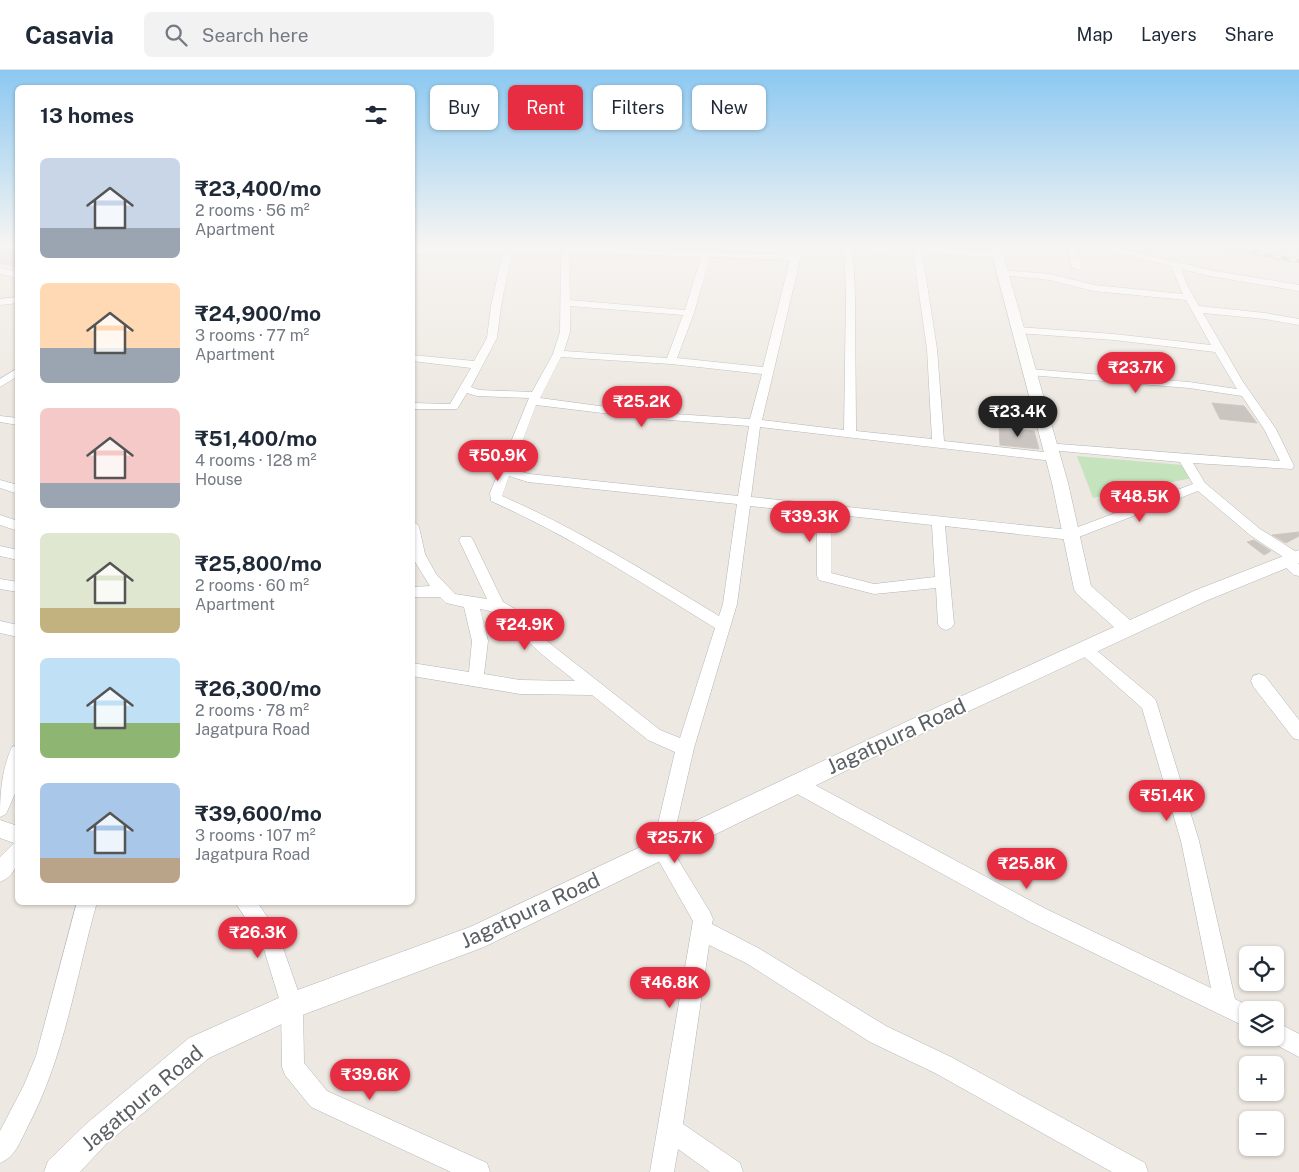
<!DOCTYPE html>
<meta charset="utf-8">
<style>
body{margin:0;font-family:"Public Sans",sans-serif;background:#f2f2f3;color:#1f2937;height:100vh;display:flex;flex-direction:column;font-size:19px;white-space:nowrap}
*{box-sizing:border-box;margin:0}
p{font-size:16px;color:#747a83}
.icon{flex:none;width:28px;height:28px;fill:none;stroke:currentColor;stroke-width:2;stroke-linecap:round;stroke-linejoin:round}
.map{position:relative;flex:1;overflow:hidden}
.drawer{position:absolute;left:15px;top:15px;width:400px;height:820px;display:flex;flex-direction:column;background:#fff;border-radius:8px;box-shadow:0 1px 4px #0004}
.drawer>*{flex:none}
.banner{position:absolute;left:430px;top:15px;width:475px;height:45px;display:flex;gap:10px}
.tools{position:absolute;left:1239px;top:876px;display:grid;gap:10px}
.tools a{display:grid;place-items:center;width:45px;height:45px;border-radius:8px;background:#fff;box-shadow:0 1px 4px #0004;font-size:25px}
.price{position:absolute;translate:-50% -42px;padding:0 11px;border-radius:18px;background:#e72d42;color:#fff;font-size:16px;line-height:32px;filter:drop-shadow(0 1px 2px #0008)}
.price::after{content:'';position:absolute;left:50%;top:30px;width:15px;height:11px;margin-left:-8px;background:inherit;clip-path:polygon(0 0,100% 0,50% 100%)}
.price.on{background:#222;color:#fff}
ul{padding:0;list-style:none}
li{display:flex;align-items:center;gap:15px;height:125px;padding:0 25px}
li span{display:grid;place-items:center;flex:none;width:140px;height:100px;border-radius:8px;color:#555}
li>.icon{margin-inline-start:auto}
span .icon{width:60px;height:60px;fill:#fffc;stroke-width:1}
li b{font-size:21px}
h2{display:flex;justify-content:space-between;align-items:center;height:60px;padding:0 25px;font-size:21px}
.pill{padding:0 18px;border-radius:8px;background:#fff;box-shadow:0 1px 4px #0004;font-size:18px;line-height:45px}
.pill.on{background:#e72d42;color:#fff}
header{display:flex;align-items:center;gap:30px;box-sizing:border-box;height:70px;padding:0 25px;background:#fff;border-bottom:1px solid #e0e1e3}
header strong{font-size:24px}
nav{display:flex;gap:28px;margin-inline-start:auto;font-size:18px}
.search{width:350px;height:45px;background:#f2f2f3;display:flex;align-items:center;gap:12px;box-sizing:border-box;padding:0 18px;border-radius:8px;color:#747a83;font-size:19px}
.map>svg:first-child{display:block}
</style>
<header>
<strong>Casavia</strong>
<div class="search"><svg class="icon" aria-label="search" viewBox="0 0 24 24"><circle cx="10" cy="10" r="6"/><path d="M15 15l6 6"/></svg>Search here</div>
<nav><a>Map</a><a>Layers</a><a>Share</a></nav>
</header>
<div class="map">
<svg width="1299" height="1102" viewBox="0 0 1299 1102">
<rect width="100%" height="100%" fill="#ede8e1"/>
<path fill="#c5e4be" d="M1077,386L1183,395L1192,408L1093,428Z"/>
<path fill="#cac5c1" stroke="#d1c8c0" d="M0,177L18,181V197L0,193Z
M1212,333L1244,336L1257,353L1220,349Z
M999,357L1034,361L1039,379L1000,375Z
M1299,462V466L1286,473L1272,465Z
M1254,470L1271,481L1264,485L1247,472Z"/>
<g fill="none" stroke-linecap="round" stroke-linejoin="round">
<defs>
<path id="minor" d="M582,177L792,185L795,177H803L762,350L844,360L846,224L844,177H891L885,182L853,180L855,224L856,361L932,369L927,279L913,181L894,177H936L1001,183V187L998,188L922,182L937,279L944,371L1053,383L1059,387L1057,390L1053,391L760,357L751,427L1070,460L1193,414L1180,392L1050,380L1044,376L1046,373L1280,391L1264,359L1242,326L1189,318L1029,305L1024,302L1029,299L1189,312L1237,319L1215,282L1114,270L1018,263L1013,260L1018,257L1114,264L1211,275L1186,230L1094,221L1050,210L1003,205L1000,204V200L1050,204L1094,215L1183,224L1171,196L1097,177H1114L1210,200L1299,215V221L1210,206L1181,199L1187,215L1199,236L1265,243L1299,249V255L1265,249L1203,243L1243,312L1276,359L1294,396L1292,399L1193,393L1205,413L1260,459L1298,483L1299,489L1296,491L1299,494V506L1294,505L1279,491L1283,487L1250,465L1198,421L1071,470L945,456L954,554L951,558L946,560L941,558L938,554L936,518L874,524L819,510L817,506V443L750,436L737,534L694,678L671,778L710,842L713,849L712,854L760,879L886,956L951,987L1145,1093L1148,1102H1112L935,1003L870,972L746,893L709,875L683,1054L740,1093L743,1102H710L678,1079L674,1102H650L693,851L652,779L675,682L648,670L592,625L520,624L412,606V593L469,602L472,571L464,537L446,533L440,527H412V517L430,516L412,487V452L417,454L419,457L425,484L436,504L455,524L487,529L459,470L461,467H471L473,470L503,532L515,539L543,568L660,660L680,668L715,558C642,513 570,466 491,431L490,423L529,328L477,326L467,323L457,339H412V333L450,334L471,298L412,291V285L474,291L487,268L491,236L503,182L412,184V178ZM512,182H561L560,262L553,284L532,322L479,320L471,317L497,268L501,236ZM569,182L701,187L685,240L570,230ZM710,187L790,190L763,297L677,288L694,243ZM570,236L683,245L667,288L564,281L570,262ZM561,287L671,294L762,304L750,349L644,342L540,328ZM536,335L644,348L749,356L738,426L529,404L512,399ZM509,406L528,412L737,434L723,534L719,546C648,503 578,459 502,426ZM831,444L932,455L935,507L874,514L831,503ZM480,539C509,543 513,558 533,576C546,589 561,599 575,611L520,610L484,604L488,571Z
M1068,177H1076L1082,197L1080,199L1077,200L1072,197Z
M0,198L18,202V208L0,204Z
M18,227V233L0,235V229Z
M18,298V306L0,317V309Z
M0,346L18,348V355L0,352Z
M0,410L18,415V424L0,418Z
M0,445L18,451V461L0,455Z
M0,476L18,480V490L0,486Z
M0,509L18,512V522L0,519Z
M0,551L18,555V567L0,563Z
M1085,573L1090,575L1155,629L1157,634L1199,771L1235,929L1256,940H1248V958L1030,852L790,720L787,714L790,708L796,706L802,708L1044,838L1211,918L1181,771L1142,638L1080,583L1077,579L1080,575Z
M1259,604L1265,606L1299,650V670L1293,668L1253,616L1251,611L1253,606Z
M18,675V717L6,744L0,747C0,723 2,698 12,677Z
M0,750L18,756C18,777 24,802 0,812V787L14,773L0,768Z
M77,832H97C75,910 65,986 27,1058C20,1072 15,1087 0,1093V1061L24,1015L36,986Z
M235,832H257L277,861L303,935L304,993L327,1021L487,1093L490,1102H451L311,1037L285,1005L282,997L281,935L262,873Z
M1275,951L1299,964V987L1267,970L1266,968H1275Z"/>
<path id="tertiary" d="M990,177H1001L1068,413L1091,516L1130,550L1196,520L1299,480V493L1208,530L956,647L484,877L297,947L209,988L106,1074L80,1102H44L48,1091L86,1054L189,968L292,922L470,857L942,635L1114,557L1077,524L1074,519L1052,413Z"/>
</defs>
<use href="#minor" stroke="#b2b6b9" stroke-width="1"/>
<use href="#tertiary" stroke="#b2b6b9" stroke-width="1"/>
<use href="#minor" fill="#fff" fill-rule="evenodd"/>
<use href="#tertiary" fill="#fff" fill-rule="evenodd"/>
<defs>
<path id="rail" d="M1226,177L1299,191"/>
</defs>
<use href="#rail" stroke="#b0b1b2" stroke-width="4"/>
<use href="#rail" stroke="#fff" stroke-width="2.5" stroke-dasharray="8" stroke-linecap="butt"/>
</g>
<linearGradient id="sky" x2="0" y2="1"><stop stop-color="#8bc8f1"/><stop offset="0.53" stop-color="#f7f5f2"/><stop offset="1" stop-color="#f7f5f2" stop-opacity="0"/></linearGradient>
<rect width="1299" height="332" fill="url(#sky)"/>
<g text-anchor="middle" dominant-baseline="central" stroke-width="4" stroke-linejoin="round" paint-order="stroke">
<g font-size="21" fill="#5a5f62" stroke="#fff">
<text transform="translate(896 666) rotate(-25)">Jagatpura Road</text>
<text transform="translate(530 840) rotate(-25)">Jagatpura Road</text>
<text transform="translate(142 1028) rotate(-40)">Jagatpura Road</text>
</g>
</g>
</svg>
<div class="tools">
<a><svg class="icon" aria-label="locate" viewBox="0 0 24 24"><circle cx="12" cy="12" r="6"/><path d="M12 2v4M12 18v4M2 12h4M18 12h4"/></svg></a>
<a><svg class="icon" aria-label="layers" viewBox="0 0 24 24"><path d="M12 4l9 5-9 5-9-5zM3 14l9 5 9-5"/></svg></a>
<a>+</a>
<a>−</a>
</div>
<b class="price" style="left:1136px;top:324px">₹23.7K</b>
<b class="price" style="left:642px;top:358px">₹25.2K</b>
<b class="price on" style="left:1018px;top:368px">₹23.4K</b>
<b class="price" style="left:498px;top:412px">₹50.9K</b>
<b class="price" style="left:1140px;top:453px">₹48.5K</b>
<b class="price" style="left:810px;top:473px">₹39.3K</b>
<b class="price" style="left:525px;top:581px">₹24.9K</b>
<b class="price" style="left:1167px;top:752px">₹51.4K</b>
<b class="price" style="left:675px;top:794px">₹25.7K</b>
<b class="price" style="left:1027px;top:820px">₹25.8K</b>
<b class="price" style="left:258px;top:889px">₹26.3K</b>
<b class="price" style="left:670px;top:939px">₹46.8K</b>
<b class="price" style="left:370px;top:1031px">₹39.6K</b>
<div class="banner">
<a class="pill">Buy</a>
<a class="pill on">Rent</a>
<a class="pill">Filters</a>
<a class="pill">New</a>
</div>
<section class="drawer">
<h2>13 homes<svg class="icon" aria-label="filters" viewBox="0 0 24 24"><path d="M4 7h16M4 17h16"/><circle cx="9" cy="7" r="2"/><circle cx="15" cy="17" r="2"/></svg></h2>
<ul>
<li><span style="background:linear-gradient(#c9d6e8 70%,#9aa5b1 0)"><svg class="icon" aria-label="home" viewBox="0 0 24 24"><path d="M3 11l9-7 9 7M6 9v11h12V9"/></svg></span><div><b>₹23,400/mo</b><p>2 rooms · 56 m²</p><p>Apartment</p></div></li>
<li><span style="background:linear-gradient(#ffd9b3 65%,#9aa5b1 0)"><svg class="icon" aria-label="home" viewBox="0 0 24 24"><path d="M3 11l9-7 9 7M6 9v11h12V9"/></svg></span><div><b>₹24,900/mo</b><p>3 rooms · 77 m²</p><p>Apartment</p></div></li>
<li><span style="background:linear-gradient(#f6c9c9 75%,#9aa5b1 0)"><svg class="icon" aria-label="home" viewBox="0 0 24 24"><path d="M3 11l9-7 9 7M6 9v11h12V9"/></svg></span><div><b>₹51,400/mo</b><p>4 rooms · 128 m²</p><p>House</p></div></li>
<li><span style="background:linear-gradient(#dfe7d0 75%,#c2b280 0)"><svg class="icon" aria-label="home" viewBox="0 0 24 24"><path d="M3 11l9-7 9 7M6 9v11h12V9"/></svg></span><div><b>₹25,800/mo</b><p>2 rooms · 60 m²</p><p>Apartment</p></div></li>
<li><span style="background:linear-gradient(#bfe0f5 65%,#8fb573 0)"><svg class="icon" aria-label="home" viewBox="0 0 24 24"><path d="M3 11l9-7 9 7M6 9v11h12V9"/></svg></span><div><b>₹26,300/mo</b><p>2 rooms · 78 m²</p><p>Jagatpura Road</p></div></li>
<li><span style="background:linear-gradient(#a9c7e8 75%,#b9a48a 0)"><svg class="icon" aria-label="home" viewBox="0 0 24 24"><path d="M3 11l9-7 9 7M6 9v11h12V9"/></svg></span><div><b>₹39,600/mo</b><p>3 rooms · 107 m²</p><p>Jagatpura Road</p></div></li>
</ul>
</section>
</div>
